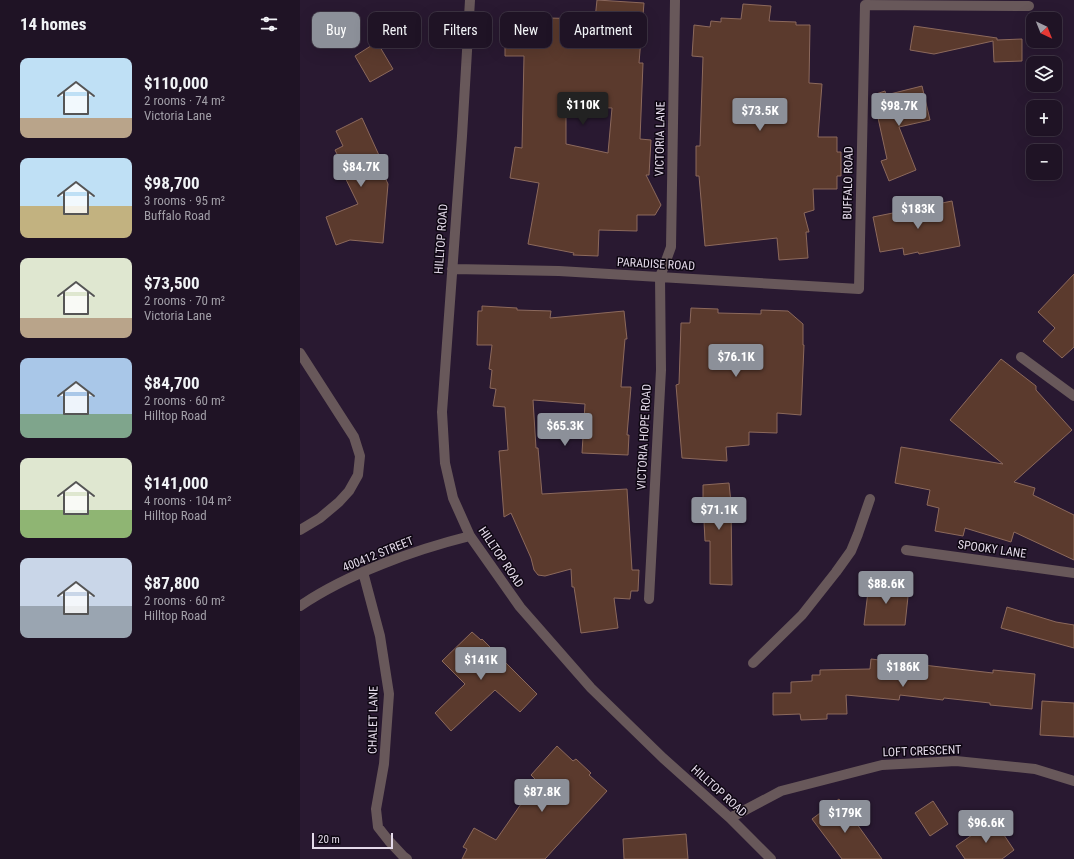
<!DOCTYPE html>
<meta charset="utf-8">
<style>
body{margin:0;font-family:"Roboto Condensed",sans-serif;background:#2c2032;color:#f1f3f6;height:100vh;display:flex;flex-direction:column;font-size:15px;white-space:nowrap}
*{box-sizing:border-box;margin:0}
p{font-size:13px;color:#a19ea7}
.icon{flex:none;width:22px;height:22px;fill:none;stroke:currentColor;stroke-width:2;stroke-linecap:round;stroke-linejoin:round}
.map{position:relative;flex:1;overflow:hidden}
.drawer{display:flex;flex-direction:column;background:#1f1325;width:300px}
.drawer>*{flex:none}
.hud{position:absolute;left:12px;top:12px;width:380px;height:36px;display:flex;gap:8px}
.needle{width:26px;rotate:137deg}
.controls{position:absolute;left:726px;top:12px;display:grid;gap:8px}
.controls a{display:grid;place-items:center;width:36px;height:36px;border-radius:8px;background:#1f1325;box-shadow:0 4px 16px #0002,0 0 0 1px #3c3242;font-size:20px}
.scale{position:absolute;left:12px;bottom:10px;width:81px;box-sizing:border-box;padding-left:4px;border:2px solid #e4daea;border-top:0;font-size:11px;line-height:14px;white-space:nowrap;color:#e4daea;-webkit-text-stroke:3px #0e0712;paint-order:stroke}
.price{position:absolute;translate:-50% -34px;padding:0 9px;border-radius:4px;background:#8c9099;color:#fff;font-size:13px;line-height:26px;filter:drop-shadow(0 1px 2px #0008)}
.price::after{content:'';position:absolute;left:50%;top:24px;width:12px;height:9px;margin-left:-6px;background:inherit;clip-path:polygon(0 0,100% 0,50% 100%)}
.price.active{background:#222;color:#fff}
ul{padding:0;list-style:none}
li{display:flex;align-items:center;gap:12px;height:100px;padding:0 20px}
li span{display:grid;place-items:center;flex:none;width:112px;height:80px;border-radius:8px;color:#555}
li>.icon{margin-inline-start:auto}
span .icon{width:48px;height:48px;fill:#fffc;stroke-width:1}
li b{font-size:17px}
h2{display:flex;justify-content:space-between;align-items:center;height:48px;padding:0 20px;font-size:17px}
.pill{padding:0 14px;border-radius:8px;background:#1f1325;box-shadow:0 4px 16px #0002,0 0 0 1px #3c3242;font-size:14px;line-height:36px}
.pill.active{background:#8c9099;color:#fff}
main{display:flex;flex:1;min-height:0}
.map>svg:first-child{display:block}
</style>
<main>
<section class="drawer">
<h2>14 homes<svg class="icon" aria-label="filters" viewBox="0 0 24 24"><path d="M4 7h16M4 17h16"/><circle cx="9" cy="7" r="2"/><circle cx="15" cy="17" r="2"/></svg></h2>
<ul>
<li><span style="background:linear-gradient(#bfe0f5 75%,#b9a48a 0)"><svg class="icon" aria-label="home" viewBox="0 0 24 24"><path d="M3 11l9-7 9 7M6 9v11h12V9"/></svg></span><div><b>$110,000</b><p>2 rooms · 74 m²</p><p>Victoria Lane</p></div></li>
<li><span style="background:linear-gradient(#bfe0f5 60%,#c2b280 0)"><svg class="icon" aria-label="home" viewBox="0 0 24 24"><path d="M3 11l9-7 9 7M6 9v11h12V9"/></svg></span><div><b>$98,700</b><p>3 rooms · 95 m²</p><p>Buffalo Road</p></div></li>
<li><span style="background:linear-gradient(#dfe7d0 75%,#b9a48a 0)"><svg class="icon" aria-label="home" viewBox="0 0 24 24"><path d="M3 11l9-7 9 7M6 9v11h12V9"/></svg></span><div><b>$73,500</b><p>2 rooms · 70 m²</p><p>Victoria Lane</p></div></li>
<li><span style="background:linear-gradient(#a9c7e8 70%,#7fa58c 0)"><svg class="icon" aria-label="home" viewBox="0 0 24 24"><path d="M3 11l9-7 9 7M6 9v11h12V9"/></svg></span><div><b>$84,700</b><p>2 rooms · 60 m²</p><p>Hilltop Road</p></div></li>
<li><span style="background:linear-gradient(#dfe7d0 65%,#8fb573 0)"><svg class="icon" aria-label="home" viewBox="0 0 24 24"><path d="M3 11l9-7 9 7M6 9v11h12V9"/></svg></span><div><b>$141,000</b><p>4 rooms · 104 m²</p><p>Hilltop Road</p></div></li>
<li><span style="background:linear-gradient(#c9d6e8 60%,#9aa5b1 0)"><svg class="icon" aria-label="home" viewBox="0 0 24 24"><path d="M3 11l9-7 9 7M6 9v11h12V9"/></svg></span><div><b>$87,800</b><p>2 rooms · 60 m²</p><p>Hilltop Road</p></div></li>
</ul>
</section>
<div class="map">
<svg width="774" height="859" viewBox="0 0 774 859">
<rect width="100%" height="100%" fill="#291931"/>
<path fill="#5b3a2d" stroke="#8c695c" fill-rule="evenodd" d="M297,0L344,3L339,63H343L340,139L351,140L349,175H346L361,205L355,215H337V231L299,230L298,256L273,255L274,253L228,244L239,183L210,178L215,147L222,148L224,56H205V26H226V22H248L247,18L295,19ZM266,106L312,108L308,153L266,144Z
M443,4L471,6L469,21L496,22V25H510L509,83L522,84L518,137H537V152H541V176H537V189H513L514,210L504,213L509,232H506L508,258L479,260L477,238L405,246L399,176H396V146H400L403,57L392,56L394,25L410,27L411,21L421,22V18L441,19Z
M614,26L697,38V40L722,39V61L694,62L693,41L634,54L610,50Z
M77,42L93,69L70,82L55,56Z
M622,86L630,120L599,127L616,170L589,181L581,161L587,159L573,95L585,91L586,95Z
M62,118L83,164L80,166L88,184L83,243L50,240L36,245L26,217L58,204L37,161L40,160L35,150L43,146L36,131Z
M652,201L660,246L619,254L618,252L604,255L603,248L580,252L573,217Z
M774,274V347L762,358L743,341L755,328L738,312Z
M182,306L217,308V310L251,311L250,318L324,311L327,339H325L321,387H331L327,435H329L328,455L282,453L285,404L233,400L236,448H238L242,494L327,489L332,570H339L338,591H331L330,599L314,598L318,628L281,633L274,587H272L271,569L245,576L238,575L234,570L231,558L211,513L204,517L199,451L208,450L205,407L193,406L196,389L190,388L192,370L189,369L192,345H177L178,311H182Z
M391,308L418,309V313L461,314V310L488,311L503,324V345H504L501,415L477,413V433L449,432V445L426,447L427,461L382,458L376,385L379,384L381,323H390Z
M701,359L736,386V390L772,430L714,482L735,488L733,495L774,515V560L714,532L711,542L665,528L663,536L635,531L639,508L627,505L630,490L595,483L601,447L703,464L650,420Z
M429,483L431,503L432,585L410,584V541H405L404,521H403V485Z
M569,583L609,587L605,625H564Z
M707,607L756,622L774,625V648L701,628Z
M172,632L181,640L182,639L237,694L220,712L195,690L151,731L135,713L165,684L142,661Z
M571,659L693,673V670L735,674L732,709L690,705V703L644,698L643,700L600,695L599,700L546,695L547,714H527V719L501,720L500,714L473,715V693H491V682L512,681V675H520V670L570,669Z
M742,701L774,703V737L740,735Z
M257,746L273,761L276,759L291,773L289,775L307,791L245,859H162L167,849L163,847L174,828L196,840L237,781L231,775Z
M539,799L582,859H542L512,819Z
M633,801L648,824L630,836L615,813Z
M694,820L714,850L702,859H665L656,846Z
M386,834L388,859H324L323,839Z"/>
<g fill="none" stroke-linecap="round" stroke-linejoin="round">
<path stroke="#68585a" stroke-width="10" d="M0,353L54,437L60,456L58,475L49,491L39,502L20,518L0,530
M453,663L502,615L536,572L551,551L558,534L570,499"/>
<path stroke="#68585a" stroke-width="10" d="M170,0L162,136L142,412L145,463L153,498L170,536L220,607L291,688L363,758L430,818L471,859
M152,269L259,271L559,289L565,5L729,6
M721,357L774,396
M606,550L774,573
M63,572L80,636L89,694L84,764L76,809L78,827L89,841L103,856L107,859
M349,599L361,370L360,277L371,247L375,0
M0,606C47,574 114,550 170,536
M430,818L481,791L582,765L656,761L735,769L774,781"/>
</g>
<g text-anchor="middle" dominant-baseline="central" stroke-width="3" stroke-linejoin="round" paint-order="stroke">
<g font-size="12" fill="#e4daea" stroke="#0e0712">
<text transform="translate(360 139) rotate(-89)">VICTORIA LANE</text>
<text transform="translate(548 183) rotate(-89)">BUFFALO ROAD</text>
<text transform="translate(141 239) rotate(-86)">HILLTOP ROAD</text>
<text transform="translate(356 264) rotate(3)">PARADISE ROAD</text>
<text transform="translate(344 437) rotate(-87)">VICTORIA HOPE ROAD</text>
<text transform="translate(692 549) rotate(8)">SPOOKY LANE</text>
<text transform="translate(78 554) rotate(-22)">400412 STREET</text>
<text transform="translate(201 557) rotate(56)">HILLTOP ROAD</text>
<text transform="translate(73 720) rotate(-89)">CHALET LANE</text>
<text transform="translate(622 751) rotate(-2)">LOFT CRESCENT</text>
<text transform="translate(419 791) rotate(42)">HILLTOP ROAD</text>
</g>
</g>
</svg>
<div class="controls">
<a><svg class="needle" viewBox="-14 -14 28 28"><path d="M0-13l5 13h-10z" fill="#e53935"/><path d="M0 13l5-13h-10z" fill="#a19ea7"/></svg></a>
<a><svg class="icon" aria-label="layers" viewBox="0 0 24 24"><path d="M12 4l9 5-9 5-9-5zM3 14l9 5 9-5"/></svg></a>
<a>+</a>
<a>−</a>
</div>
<div class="scale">20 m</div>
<b class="price active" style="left:283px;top:126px">$110K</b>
<b class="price" style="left:599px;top:127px">$98.7K</b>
<b class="price" style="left:460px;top:132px">$73.5K</b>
<b class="price" style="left:61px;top:188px">$84.7K</b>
<b class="price" style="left:618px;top:230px">$183K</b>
<b class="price" style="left:436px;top:378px">$76.1K</b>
<b class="price" style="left:265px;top:447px">$65.3K</b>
<b class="price" style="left:419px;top:531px">$71.1K</b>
<b class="price" style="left:586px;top:605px">$88.6K</b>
<b class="price" style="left:181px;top:681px">$141K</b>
<b class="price" style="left:603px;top:688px">$186K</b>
<b class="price" style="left:242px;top:813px">$87.8K</b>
<b class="price" style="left:545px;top:834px">$179K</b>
<b class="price" style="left:686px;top:844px">$96.6K</b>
<div class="hud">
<a class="pill active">Buy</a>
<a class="pill">Rent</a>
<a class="pill">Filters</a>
<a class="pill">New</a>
<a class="pill">Apartment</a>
</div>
</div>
</main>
